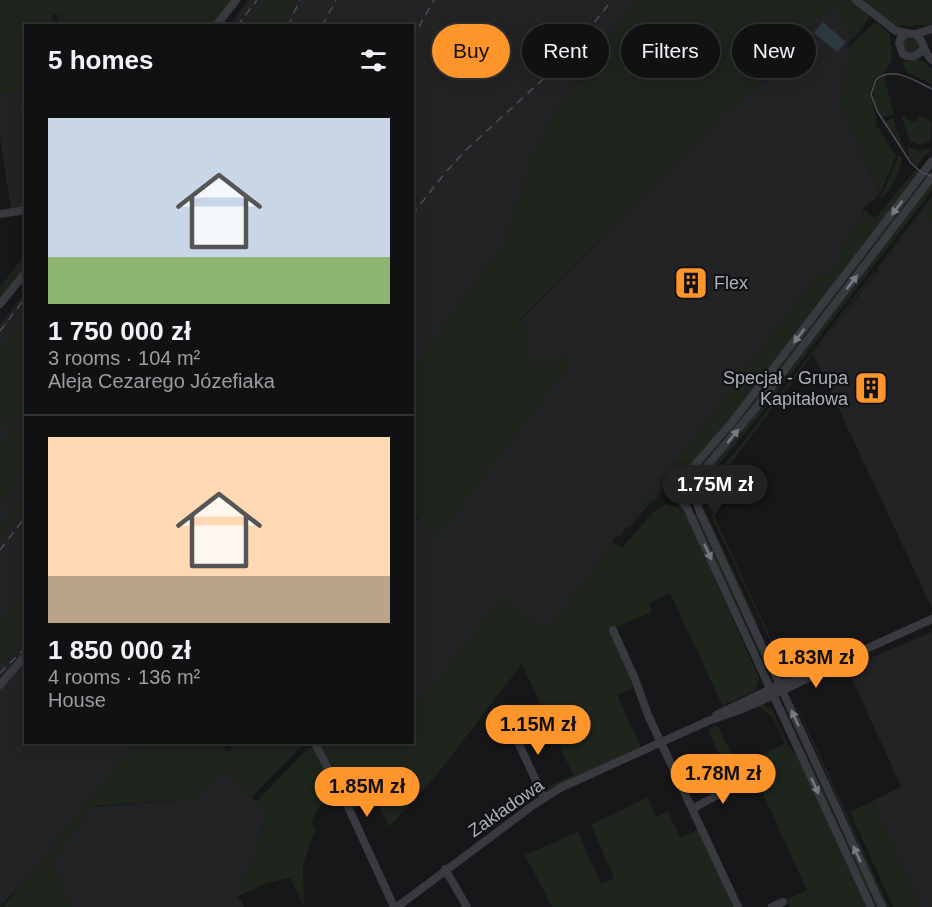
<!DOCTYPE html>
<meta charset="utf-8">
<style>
body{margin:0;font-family:Arial,sans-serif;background:#1e1f21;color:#f1f3f6;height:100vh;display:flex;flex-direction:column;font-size:22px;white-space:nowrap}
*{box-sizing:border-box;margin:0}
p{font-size:20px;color:#9c9da0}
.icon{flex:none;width:33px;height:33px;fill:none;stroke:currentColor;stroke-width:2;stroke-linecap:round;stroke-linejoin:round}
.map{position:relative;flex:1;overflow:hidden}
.side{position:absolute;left:24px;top:24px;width:390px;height:720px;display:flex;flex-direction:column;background:#111113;border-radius:0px;box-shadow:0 3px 15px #0003,0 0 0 2px #303133}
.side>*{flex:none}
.banner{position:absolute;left:432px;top:24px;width:410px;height:54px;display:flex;gap:12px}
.price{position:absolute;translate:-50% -51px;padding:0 14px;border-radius:21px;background:#fe952a;color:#111;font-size:20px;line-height:39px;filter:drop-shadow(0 2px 3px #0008)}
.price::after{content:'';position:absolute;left:50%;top:36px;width:18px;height:14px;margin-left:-9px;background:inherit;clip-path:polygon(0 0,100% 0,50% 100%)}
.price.active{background:#222;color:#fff}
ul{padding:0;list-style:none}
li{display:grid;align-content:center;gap:12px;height:318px;padding:0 24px}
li+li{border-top:2px solid #303133}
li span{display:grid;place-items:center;height:186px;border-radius:0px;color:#555}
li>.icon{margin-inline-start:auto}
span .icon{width:108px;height:108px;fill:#fffc;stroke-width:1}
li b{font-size:26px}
h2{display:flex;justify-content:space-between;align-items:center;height:72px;padding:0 24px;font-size:26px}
.chip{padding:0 21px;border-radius:27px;background:#111113;box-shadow:0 3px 15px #0003,0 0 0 2px #303133;font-size:21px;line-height:54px}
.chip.active{background:#fe952a;color:#111}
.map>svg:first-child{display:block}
</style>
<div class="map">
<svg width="932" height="907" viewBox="0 0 932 907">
<rect width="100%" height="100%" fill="#171719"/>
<path fill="#232326" d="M248,0H636L556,110L533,151L504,242L413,367L412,26H229Z
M834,4L850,39L847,46L849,48L839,104L880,193L873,201H870L863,208L864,213L839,247L841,258L826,278L820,274L817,275L619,536L617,535L614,539L600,558L601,560L546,631L449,666L422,697L413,700V524L418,519L439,535L571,357L529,362L523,325L520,321L727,112L736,109Z
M17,92L25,160V208L11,210L0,136V94Z
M925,208L932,223V608L813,354L851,306Z
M25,292L26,742L134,743L28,877L0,907V325Z
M932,632V907H921L873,801L901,786L847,668Z
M224,771L266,811L260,840L238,896L244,907H72L51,862L93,807L197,799Z"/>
<path fill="#1d251d" d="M0,0H233L213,25H58L57,14L52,15L53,25L26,26L25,160L17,93L0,94Z
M266,0H297L286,25H246Z
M636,0H852L867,13L870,17L853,39H850L833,5L736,109L727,113L520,320L523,325L529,362L571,357L574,360L439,536L413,515V367L504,242L533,151L556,110Z
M863,0H932V25L896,26Z
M875,22L890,34L892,60L884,73L874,82L870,93L877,121L875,123L896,156L880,194L875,201L880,192L839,104L849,48Z
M903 45a8 8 0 1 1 16 0a8 8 0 1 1-16 0Z
M915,59L923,61L932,69V84L906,72L902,63Z
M884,76L894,114L882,118C873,103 867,87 884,76Z
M904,115L906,119L916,122L920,115L932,122L931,140L920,145L910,141L901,116Z
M893,118L897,133H899L902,148L884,121Z
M908,147L919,151L932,148L916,166L909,158Z
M899,155L902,158C900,173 891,192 877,200L882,194Z
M932,166V169L918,191L751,409L696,472V469Z
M916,169L920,172L731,418L690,465L676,468L669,472L659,496L647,506L629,528L627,527L619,537H616L619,536L817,275L819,274L826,278L841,258L839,247L864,213L863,209L875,219Z
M932,183V190L759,416L708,477L703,499L704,507L702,508L699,499L704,475L756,413Z
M932,196V223L925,208L878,270L877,268Z
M25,255V267L0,299V287Z
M874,271L876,272L813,354L713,487L710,507L783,665L792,674L800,669L801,671L792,674L783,667L765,630L707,506L710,480L740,446Z
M25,315V419L14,422L0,429V349Z
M25,424V466L0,506V445L15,427Z
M673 486a10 10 0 1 1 20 0a10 10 0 1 1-20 0Z
M25,492V505L0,538V525Z
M665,504L680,507L688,518L759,678L755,691L726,704L723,707L670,593L649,603L652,612L609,630L634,685L631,689L617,695L641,747L546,792L543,789L573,775L522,664L439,772L389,827L375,798L352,809L316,743L412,742L413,700L422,697L503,596L546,631L601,560L600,558L612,542L622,548L652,513Z
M705,510L760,628L753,620L703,511Z
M697,513L770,673H769L693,515Z
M25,588V639L0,666V621Z
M794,702L801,714L889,907H886Z
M761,704L772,709L787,742V746L789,745L800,761L867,907H789L786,900L807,890L749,763L785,743L772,716L758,706L740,714Z
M782,707H784L878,907H874Z
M717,725L738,767L740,779L732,783L708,730Z
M134,743H217L229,751L235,743H305L252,797L224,771L197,799L94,806L51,862L72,907H2L28,877Z
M313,747L336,789C326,800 312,811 312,827L316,828L303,864L304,906L290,878L267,883L238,896L260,840L266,812L256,802L308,748Z
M648,797L656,817L668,811L680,838L694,832L698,827L736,907H552L525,855L578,832L601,884L614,878L591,825Z
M873,801L921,907H893L850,812Z"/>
<path fill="#2c393e" d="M823,22L846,42L837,52L814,33Z"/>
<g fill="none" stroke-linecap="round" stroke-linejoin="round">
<path stroke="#383a3f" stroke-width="8" d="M856,0L896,31L907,33
M216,26L236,0
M915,34L932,29
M923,48C919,56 911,59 903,54L899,43C901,35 907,32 915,34C925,40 922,51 932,60
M0,214L26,210
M0,304L26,272
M669 486a14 14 0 1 1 28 0a14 14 0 1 1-28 0Z
M686,472L693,467L733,421L932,161
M696,481L701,473L754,410L932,177
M694,495L700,512L882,907
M681,501L687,508L871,907
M613,630L635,679L648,715L738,907
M0,685L26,655
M716,715L804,673L831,664
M510,725L544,798
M314,742L344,798L394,907
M692,809L743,781
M445,869L467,907
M397,907L532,806L560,788L708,721L737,711L761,701L823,671L835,663L932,619
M772,907L783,902"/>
<path stroke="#4b4e54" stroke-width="1.5" d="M932,89C915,81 893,65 876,80L871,94L877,111L911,163L921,172L932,176"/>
<path stroke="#4b4e54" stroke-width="1.5" stroke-dasharray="8 6" stroke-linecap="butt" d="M237,26L257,0
M288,26L300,0
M322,26L336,0
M412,39L434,0
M412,215L445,173L465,151L567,57L612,0
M0,331L26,297
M0,550L26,516
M0,673L26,647"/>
</g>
<defs><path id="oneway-solid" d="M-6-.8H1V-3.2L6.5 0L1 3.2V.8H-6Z" transform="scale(1.5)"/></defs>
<g fill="#767b83">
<use href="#oneway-solid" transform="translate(897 208) rotate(127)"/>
<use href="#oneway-solid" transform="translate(852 282) rotate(-53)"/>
<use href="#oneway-solid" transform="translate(799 336) rotate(127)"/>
<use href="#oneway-solid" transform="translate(733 436) rotate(-51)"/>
<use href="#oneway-solid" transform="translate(708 552) rotate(65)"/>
<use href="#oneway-solid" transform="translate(795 718) rotate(-115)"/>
<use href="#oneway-solid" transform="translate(815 786) rotate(65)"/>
<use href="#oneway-solid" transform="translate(857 854) rotate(-115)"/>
</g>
<defs>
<symbol id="building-square" viewBox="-11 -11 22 22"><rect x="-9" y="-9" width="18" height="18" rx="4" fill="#fe952a" stroke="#121214"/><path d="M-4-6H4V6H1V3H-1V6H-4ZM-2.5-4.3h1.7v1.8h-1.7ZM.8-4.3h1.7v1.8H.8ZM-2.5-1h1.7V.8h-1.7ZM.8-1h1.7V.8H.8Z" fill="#111"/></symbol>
</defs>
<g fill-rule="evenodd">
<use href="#building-square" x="672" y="264" width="38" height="38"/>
<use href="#building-square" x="852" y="369" width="38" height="38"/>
</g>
<g text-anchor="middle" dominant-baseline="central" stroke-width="4.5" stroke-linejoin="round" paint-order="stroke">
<g font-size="18" fill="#a8b1ba" stroke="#121214" text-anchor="start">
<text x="714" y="283">Flex</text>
<text x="848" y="378" text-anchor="end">Specjał - Grupa<tspan x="848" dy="21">Kapitałowa</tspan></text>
</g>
<g font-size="18" fill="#a8b1ba" stroke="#121214">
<text transform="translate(506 808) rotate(-35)">Zakładowa</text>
</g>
</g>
</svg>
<b class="price active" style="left:715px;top:516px">1.75M zł</b>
<b class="price" style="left:816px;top:689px">1.83M zł</b>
<b class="price" style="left:538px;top:756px">1.15M zł</b>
<b class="price" style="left:723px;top:805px">1.78M zł</b>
<b class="price" style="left:367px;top:818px">1.85M zł</b>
<div class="banner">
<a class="chip active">Buy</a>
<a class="chip">Rent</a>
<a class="chip">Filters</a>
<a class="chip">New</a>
</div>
<section class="side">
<h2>5 homes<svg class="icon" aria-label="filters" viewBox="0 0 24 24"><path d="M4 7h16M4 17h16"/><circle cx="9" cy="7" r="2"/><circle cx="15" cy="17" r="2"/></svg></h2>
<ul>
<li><span style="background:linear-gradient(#c9d6e8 75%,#8fb573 0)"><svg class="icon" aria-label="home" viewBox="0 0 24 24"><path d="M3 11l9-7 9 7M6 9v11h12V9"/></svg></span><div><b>1 750 000 zł</b><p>3 rooms · 104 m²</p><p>Aleja Cezarego Józefiaka</p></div></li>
<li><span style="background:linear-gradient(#ffd9b3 75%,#b9a48a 0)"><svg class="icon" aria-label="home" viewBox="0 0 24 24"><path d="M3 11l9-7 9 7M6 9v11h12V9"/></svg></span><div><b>1 850 000 zł</b><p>4 rooms · 136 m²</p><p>House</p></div></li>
</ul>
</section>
</div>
